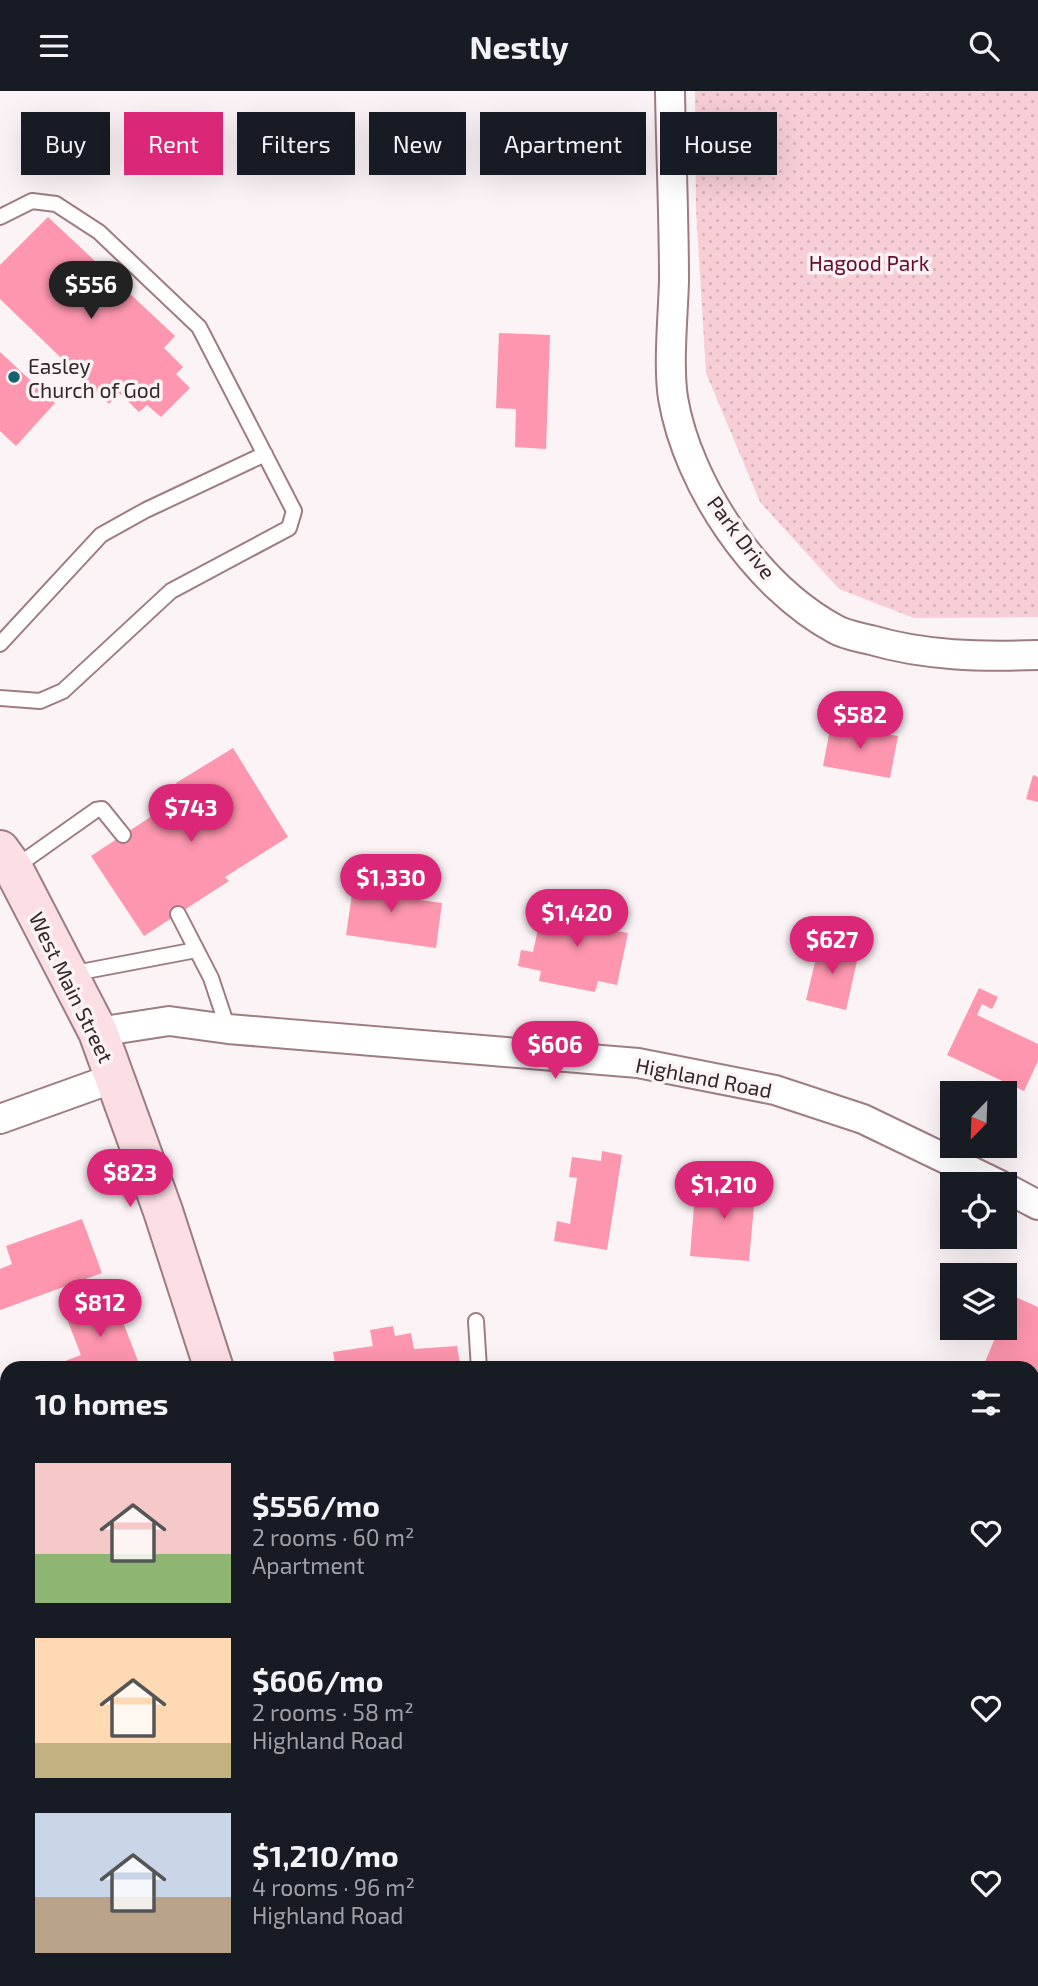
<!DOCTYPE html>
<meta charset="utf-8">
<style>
body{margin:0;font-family:"Exo 2",sans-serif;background:#20242c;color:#f1f3f6;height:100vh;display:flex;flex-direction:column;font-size:26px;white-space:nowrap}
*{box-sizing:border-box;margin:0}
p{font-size:23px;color:#9ea1a6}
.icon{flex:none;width:38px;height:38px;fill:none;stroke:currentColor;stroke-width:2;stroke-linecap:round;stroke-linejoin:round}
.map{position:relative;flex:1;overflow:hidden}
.panel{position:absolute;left:0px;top:1270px;width:1040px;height:625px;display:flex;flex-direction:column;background:#171b24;border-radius:21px 21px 0 0;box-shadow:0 7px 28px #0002}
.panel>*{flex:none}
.guide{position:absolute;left:21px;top:21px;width:998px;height:63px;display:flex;gap:14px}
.needle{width:46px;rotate:203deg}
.controls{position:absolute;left:940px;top:990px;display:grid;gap:14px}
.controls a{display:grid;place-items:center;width:77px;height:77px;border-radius:0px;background:#171b24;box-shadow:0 7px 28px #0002;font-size:35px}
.price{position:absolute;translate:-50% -60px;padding:0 16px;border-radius:24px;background:#db2777;color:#fff;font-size:23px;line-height:46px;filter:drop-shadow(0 2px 4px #0008)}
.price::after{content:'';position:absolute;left:50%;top:42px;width:21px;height:16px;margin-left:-10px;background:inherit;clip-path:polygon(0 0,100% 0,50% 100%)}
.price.current{background:#222;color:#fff}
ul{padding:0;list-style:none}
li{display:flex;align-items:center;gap:21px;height:175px;padding:0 35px}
li span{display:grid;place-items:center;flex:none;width:196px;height:140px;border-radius:0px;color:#555}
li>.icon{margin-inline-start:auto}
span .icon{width:84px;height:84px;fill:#fffc;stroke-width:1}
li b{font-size:30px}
h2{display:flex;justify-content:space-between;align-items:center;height:84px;padding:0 35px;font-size:30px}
.chip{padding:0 24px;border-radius:0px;background:#171b24;box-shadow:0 7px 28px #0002;font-size:24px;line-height:63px}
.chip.current{background:#db2777;color:#fff}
header{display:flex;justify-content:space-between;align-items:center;height:91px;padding:0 35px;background:#171b24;font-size:32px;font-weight:700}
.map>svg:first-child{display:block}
</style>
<header><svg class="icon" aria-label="menu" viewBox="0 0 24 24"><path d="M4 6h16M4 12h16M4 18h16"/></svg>Nestly<svg class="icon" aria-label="search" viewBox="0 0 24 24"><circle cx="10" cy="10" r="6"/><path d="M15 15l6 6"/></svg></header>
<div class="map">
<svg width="1038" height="1895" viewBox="0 0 1038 1895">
<defs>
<pattern id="park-dots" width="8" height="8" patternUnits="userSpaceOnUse" patternTransform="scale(1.75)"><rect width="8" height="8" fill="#f8ced6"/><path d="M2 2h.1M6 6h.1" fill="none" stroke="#d5b1b8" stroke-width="1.8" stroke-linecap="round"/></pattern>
</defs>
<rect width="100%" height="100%" fill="#fbf3f5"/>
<path fill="url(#park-dots)" d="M695,0H1038V526L914,527L839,498L760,411L706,282L696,118Z"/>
<path fill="#fd96ae" d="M48,126L175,245L164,257L183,276L176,283L190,297L161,326L147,314L139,321L119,302L109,313L0,208V174Z
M499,242L550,244L546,358L515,356L516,318L496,317Z
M0,261L55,312L16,355L0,340Z
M831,633L898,645L890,687L823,675Z
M233,657L288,746L225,786L229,790L144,845L91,765L184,704L176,692Z
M1033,684L1038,686V711L1026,708Z
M355,783L393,788L391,805L442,812L436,857L346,844Z
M553,812L613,824L611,839L628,842L617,894L598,890L595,901L539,890L541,880L518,875L521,859L533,861L538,838L547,840Z
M809,849L859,861L846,919L806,909L819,854L809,852Z
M979,897L998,906L992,918L982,913L977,924L1038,953V970L1024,1000L947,964Z
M602,1060L622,1064L607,1159L554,1150L557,1130L570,1133L577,1087L569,1086L572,1066L601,1070Z
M707,1088L756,1092L749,1170L690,1165L694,1115L705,1116Z
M82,1128L102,1182L0,1219V1178L12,1173L6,1155Z
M1004,1201L1038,1216V1282L1033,1295L1032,1278H982L998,1240L993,1237H1004Z
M113,1205L141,1278H44L81,1264L65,1223Z
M393,1235L395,1245L411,1242L414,1258L457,1255L461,1278H336L333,1261L373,1255L370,1239Z
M1032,1587L1038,1588V1665H1032Z
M486,1890V1895H429V1893Z"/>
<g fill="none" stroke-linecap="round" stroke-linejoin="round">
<defs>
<path id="service" d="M0,126L32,110L56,113L99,141L199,236L294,420L289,437L171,500L63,600L40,610L0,607
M0,553L101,444L146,419L265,363
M14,777L96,719L102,718L123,744
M178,823L211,887L228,938
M70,883L196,859
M476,1230L479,1278
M593,1888L594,1895"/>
<path id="minor" d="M670,0C671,63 674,127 674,190C673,225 668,274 673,307C688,395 756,495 835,538C845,544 859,546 871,549C926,565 980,566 1038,564
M98,941L169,930L228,938L638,972L775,999L863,1028L1000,1094
M0,1028L114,987
M1004,1096L1038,1114
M1032,1749H1038"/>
<path id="secondary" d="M0,759L13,777L98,941L163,1120L214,1278
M326,1888L327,1895"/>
</defs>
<use href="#service" stroke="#9e7c82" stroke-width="18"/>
<use href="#minor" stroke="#9e7c82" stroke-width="32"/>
<use href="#secondary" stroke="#9e7c82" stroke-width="42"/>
<use href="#service" stroke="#fff" stroke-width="14"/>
<use href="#minor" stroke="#fff" stroke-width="28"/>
<use href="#secondary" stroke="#fcdee5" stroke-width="38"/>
</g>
<circle fill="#186170" stroke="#fbf3f5" stroke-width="2.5" cx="14" cy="286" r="7"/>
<g text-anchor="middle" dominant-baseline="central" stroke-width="7" stroke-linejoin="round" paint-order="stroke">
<g font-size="21" fill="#660a2e" stroke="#fbf3f5">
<text x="869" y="171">Hagood Park</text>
</g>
<g font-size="21" fill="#332528" stroke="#fbf3f5" text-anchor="start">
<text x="28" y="274">Easley<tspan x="28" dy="24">Church of God</tspan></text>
</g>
<g font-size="21" fill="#332528" stroke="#fbf3f5">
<text transform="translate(742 446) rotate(53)">Park Drive</text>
<text transform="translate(72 896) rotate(64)">West Main Street</text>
<text transform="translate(704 986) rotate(11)">Highland Road</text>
</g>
</g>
</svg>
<div class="controls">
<a><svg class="needle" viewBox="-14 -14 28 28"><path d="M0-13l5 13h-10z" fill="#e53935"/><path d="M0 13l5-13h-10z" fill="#9ea1a6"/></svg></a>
<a><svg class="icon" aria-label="locate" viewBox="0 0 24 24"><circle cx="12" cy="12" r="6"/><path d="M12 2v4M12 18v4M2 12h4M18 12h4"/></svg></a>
<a><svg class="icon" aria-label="layers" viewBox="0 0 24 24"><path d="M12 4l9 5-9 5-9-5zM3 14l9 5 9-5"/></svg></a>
</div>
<b class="price current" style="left:91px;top:230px">$556</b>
<b class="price" style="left:860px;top:660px">$582</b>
<b class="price" style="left:191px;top:753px">$743</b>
<b class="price" style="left:391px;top:823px">$1,330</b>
<b class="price" style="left:577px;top:858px">$1,420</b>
<b class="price" style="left:832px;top:885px">$627</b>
<b class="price" style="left:555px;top:990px">$606</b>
<b class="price" style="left:130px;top:1118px">$823</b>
<b class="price" style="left:724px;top:1130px">$1,210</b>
<b class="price" style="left:100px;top:1248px">$812</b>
<div class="guide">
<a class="chip">Buy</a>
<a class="chip current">Rent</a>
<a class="chip">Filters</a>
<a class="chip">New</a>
<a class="chip">Apartment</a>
<a class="chip">House</a>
</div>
<section class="panel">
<h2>10 homes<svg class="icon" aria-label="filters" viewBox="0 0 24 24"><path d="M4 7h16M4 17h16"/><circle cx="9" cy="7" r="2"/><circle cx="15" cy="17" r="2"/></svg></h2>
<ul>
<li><span style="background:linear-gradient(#f6c9c9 65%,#8fb573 0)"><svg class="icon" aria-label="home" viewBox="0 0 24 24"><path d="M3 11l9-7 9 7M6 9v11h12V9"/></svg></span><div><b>$556/mo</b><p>2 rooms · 60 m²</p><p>Apartment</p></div><svg class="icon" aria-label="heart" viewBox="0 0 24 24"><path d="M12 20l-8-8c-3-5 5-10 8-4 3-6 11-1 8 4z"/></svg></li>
<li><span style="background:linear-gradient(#ffd9b3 75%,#c2b280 0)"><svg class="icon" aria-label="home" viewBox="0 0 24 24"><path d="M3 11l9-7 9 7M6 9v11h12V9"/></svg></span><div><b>$606/mo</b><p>2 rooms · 58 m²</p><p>Highland Road</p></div><svg class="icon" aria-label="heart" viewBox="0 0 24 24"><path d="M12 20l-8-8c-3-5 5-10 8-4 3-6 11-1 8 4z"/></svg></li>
<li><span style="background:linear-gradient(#c9d6e8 60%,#b9a48a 0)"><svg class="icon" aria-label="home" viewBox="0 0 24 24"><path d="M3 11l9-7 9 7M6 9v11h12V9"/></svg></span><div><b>$1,210/mo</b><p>4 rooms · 96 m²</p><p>Highland Road</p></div><svg class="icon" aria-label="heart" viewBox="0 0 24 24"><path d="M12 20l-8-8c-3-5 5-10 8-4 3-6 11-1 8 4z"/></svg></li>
</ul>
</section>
</div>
